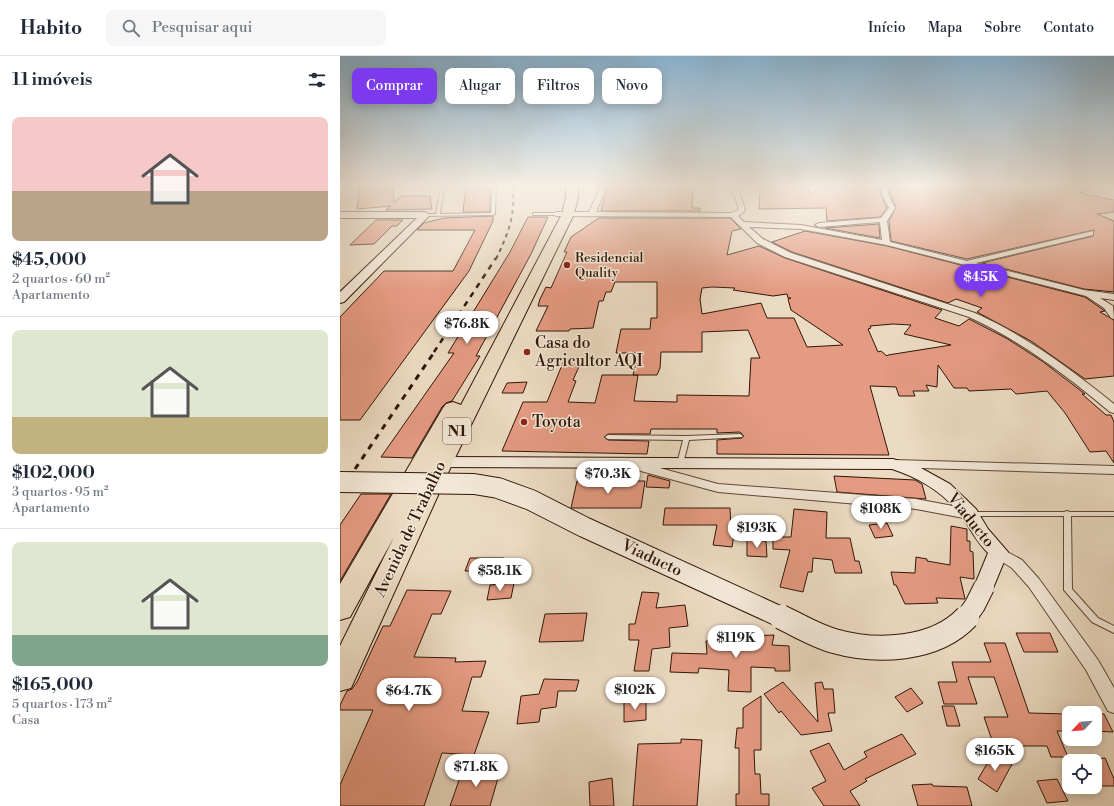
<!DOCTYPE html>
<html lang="pt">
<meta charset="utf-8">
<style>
body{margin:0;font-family:"Libre Bodoni",serif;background:#f6f6f7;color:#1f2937;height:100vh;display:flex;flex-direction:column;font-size:15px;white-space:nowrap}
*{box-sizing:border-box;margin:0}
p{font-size:13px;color:#747a83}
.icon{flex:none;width:22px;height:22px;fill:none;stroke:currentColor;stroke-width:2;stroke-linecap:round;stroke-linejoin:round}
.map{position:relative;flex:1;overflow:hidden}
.panel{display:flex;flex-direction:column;background:#fff;width:340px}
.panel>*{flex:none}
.guide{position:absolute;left:12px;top:12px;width:380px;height:36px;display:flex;gap:8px}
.needle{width:26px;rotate:244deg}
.buttons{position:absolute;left:722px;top:650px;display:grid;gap:8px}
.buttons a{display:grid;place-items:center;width:40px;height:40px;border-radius:8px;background:#fff;box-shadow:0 2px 10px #0003;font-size:20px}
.price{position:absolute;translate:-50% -34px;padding:0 9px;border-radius:14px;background:#fff;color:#222;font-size:13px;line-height:26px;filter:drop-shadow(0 1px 2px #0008)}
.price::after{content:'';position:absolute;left:50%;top:24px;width:12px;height:9px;margin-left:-6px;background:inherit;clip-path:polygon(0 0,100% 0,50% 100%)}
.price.current{background:#7c3aed;color:#fff}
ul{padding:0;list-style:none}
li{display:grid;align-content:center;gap:8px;height:212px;padding:0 12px}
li+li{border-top:1px solid #e0e1e3}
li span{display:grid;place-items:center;height:124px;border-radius:8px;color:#555}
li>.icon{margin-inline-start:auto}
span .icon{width:72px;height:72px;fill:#fffc;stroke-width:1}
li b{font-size:17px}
h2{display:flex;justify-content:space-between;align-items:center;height:48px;padding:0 12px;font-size:17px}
.pill{padding:0 14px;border-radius:8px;background:#fff;box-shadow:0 2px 10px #0003;font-size:14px;line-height:36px}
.pill.current{background:#7c3aed;color:#fff}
header{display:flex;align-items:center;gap:24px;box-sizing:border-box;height:56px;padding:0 20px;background:#fff;border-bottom:1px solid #e0e1e3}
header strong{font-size:19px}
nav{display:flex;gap:22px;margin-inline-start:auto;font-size:14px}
.search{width:280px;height:36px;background:#f6f6f7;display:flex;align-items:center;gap:10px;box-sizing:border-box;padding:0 14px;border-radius:8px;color:#747a83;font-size:15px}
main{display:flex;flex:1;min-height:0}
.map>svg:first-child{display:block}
</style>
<header>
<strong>Habito</strong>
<div class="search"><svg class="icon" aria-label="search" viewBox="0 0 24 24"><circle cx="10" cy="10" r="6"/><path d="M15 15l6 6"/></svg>Pesquisar aqui</div>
<nav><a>Início</a><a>Mapa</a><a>Sobre</a><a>Contato</a></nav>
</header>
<main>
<section class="panel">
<h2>11 imóveis<svg class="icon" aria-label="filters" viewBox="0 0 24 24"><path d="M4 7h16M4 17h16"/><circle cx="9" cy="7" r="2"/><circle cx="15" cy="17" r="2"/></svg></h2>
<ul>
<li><span style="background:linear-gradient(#f6c9c9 60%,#b9a48a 0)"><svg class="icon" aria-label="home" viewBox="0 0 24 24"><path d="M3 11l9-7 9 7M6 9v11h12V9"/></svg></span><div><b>$45,000</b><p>2 quartos · 60 m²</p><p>Apartamento</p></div></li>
<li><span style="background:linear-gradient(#dfe7d0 70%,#c2b280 0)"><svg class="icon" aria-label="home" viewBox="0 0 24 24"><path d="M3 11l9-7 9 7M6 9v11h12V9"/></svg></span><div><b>$102,000</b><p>3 quartos · 95 m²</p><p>Apartamento</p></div></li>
<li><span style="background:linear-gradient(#dfe7d0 75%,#7fa58c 0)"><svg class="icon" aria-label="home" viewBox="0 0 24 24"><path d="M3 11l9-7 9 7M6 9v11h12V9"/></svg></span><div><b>$165,000</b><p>5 quartos · 173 m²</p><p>Casa</p></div></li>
</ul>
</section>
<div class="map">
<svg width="774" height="750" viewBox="0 0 774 750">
<rect width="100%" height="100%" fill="#ecdbc3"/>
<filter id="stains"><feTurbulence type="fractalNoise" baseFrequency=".005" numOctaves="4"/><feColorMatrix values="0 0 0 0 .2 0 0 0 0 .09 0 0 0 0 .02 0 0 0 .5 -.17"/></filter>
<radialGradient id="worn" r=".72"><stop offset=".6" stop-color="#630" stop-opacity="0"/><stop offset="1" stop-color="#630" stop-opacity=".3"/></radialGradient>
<path fill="#e59b82" stroke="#301606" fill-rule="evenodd" d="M20,130H53L54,147L61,140H90L92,153L46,154L51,150L17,153Z
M126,130H150V156H123Z
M268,130H353L352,152H360V155H261Z
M420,130L468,132L471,138L482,130H541V139L547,152L540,161L487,165L486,152L419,153Z
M549,130H643L644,132L667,130H752V134L739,137L774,144V156L757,158L774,165V236L744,233L642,207L753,180L754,174L627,203L551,185L549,165L556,151L550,138Z
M153,160V165L129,215L20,364H0V261L44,215H113L135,174H77L84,167L104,162Z
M188,161H208L191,198L136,300H140L112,345L106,347L102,351L72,402L41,401L114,297H108L170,196Z
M259,162H390L401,173L392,175L387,199L419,190L445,202L602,254L595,262L619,270L629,263L666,282L702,305L745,338H742L766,359H771L774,366V407L766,395L750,396L725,357L707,335L676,338L671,333L629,335L627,332H614L598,309L597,331L586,329L589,335H573L575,340H559L556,331L530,330L549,399L377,398V384L402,382L404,380L400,376L377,377V373H311L310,378H268L264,381L268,384L309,385L307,398L162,395L183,346H207L224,304H242L233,324L236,325L228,346L255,347L262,319H298L294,345L337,346V339L409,340L411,302H420L408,274L362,276V296H321L320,312L317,319H293L299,297H276L281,273H310L311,262H317V226H275L271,236H266L263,245H259L253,272L230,273L229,275H196L208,250H198L200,243L206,231L211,232L227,196H224L231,181ZM372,231L395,232L393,234L433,240L447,238L448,242H451L448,243L451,254L503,289L467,291L454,262H427L421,247L362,258L360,243L362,232ZM553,268L571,269L564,278L611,289L548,299L547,300L541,295L538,296L528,273L531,272L530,270Z
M36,164H63L57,170H52L34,188L10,189Z
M539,168L540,182L485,172Z
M465,175L547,190L745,241L765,255L760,256L774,264V320L745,323L691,285L637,256L642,252L616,243L608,247L452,196L432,186Z
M187,326L183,337H162L167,327Z
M308,419L330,425L329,432L306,431Z
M494,420L575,424L582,428L586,443L497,436Z
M237,425H305L301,452H231Z
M21,438H51L0,525V469Z
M325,452H390L391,472H395L392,491L373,489L377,469H323Z
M454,453L487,456L486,482H510L515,505H519L522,517H495L492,504L473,502L472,516H468L463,536L440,531L450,494L433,493V481H451Z
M547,467L553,480L535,482L529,469Z
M611,470L627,473V485H630V495L633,496L634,523L620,521L625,543L596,542L598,547L565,548L556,529H554L551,516L575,517L576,501L587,503V505L610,509Z
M407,484L426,485L427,501L407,500Z
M130,502H164L159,515H125Z
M174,527L171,542L147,544L150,529Z
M67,534L111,535L101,558H92L74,601L116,602L115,606L146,605L141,621H132L122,655L149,656L134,699L102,697L84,750H0V729L33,654H0V649L7,635L12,633L17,626L43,570H50Z
M302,536L319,537L316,552L345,549L348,570L329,572L330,591L312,593L309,615H294L299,584H289V568H295Z
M247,557L243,585L199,586L205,558Z
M676,577H710L718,596H684Z
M434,579L432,589L449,590L450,615H435V612L411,611V636L388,635L389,614L359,612L358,617L330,616L332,597L367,598L366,585L390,582V581Z
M644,587H665L689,657L729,658V675H717L728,701H711L707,690H654L644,661H668L654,621H628L637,648H604L598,626H617L612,606H651Z
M204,623L239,624L236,635H218L216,651L201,653L199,666L177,668L181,640L199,638Z
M443,626L478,666L475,627L482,626L484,633H493L495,657H488L492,675L461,679L441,655L439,657L424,638Z
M571,632L583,647L567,656L555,641Z
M421,640V694H414L415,718H420L421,738H429V750H396V738H399V692H395L397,672H403V652Z
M306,644V664L284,666V646Z
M602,650H614L620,670H607Z
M755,658H764L773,676L755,675Z
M562,678L576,698L525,723L527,725L510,735L520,750H484L472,732L486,725L470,695L489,687L504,714L527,701L524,696Z
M341,683L362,684L357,750H293L298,688L341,687Z
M654,696L672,708L657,736L638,723Z
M765,702L774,723V730H755V703Z
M123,713L160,715L150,750H110Z
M272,722L274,750H250L249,726Z
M717,723L728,745L707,747L697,725Z
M592,728L593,730L627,731L632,750H578L572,729Z"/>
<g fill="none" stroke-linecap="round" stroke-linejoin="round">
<defs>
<path id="lane" d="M101,130H104L100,158L151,157L153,130H156L155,158L153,159L84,160L83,159L85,158H96Z
M193,157H216L218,158L216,159H193Z
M400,378L403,380L402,381L349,384L343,408L340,410L337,408L343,384L268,383L265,381L268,379L346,380Z
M727,455L730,456H774V460H731L732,533L758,562L774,570V577L752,566L724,534V460H630L629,458L630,456H724Z"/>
<path id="street" d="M261,130H267L256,156L392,157L399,153L391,130H397L405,153L403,157L398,160L404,166L461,169L542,184L540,166L479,171L475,169L479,167L541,162L549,152L542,138V130H548V138L555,152L547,165L550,186L627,205L753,175V179L636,207L744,234L774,238V244L760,242L773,250L774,263L771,262L764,252L746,240L547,189L461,173L409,171L423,183L451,197L635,257C686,280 731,313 774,348V357L770,356C726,319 681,285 629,261L445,201L417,187L391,161L216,160L213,158L216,156H249Z
M291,404L378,428L576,443L629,453L634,455L636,458L634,461L629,463L576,453L378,436L286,411L285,408L286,405Z
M554,404L774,410V418L549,411L548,408L549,405Z
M658,491L682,504L699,523L758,604L774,632V657L768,655L746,614L689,531L672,512L653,500L651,496L653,492Z"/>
<path id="secondary" d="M0,156H85L90,159L4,246L0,247V236L77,162H0Z
M92,401L553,403L581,412L610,428L636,453L648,473L668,496L651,537L644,539L637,537L634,531L648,497C635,484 632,475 623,462C606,438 580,422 552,413L92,411L86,410L84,406L86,402Z"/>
<path id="highway" d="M226,130H238V141L234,158L113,406L11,632L0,635V590L54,481L10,561L0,564V528L103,352L106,348L113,346L121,349L222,158L226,141Z"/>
</defs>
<use href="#lane" stroke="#5f4735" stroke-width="2"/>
<use href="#street" stroke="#5f4735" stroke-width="2"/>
<use href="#secondary" stroke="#301606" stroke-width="2"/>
<use href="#highway" stroke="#301606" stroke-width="2"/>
<use href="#lane" fill="#f3e8d8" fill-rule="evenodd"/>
<use href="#street" fill="#f3e8d8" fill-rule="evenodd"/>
<use href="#secondary" fill="#f3e8d8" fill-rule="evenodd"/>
<use href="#highway" fill="#ecdbc3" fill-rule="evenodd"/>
<path stroke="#301606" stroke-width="2" stroke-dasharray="4 4" stroke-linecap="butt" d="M156,203C167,180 177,157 172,130"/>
<path stroke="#301606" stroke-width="2.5" stroke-dasharray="5.5 5.5" stroke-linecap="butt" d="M94,296L156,202"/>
<path stroke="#301606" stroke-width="3" stroke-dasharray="6 6" stroke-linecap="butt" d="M15,413L95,295"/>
<path stroke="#301606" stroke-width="3.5" stroke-dasharray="8 8" stroke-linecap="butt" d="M0,436L16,412"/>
<defs>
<path id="secondary-bridge-far1" d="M0,426L134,428L158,432L191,444L244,471L443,562
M626,562L635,549L644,531"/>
<path id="secondary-bridge" d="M441,561C458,569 476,580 494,585C536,597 595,595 627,561"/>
</defs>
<use href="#secondary-bridge-far1" stroke="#301606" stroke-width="22" stroke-linecap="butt"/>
<use href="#secondary-bridge" stroke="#301606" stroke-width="26" stroke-linecap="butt"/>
<use href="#secondary-bridge-far1" stroke="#f3e8d8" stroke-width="20"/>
<use href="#secondary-bridge" stroke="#f3e8d8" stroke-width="24"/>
</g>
<linearGradient id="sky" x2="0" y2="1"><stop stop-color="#89b6d6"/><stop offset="0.55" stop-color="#f6efe4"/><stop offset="1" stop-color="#f6efe4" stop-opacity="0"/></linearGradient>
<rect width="774" height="235" fill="url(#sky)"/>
<g fill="#8f2418" stroke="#f3e8d8" stroke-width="1.5">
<circle cx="227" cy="209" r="4"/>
<circle cx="187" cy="296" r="4"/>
<circle cx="184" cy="366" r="4"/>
</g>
<g text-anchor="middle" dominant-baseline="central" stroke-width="3" stroke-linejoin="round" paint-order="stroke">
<g font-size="13" fill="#301606" stroke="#f3e8d8" text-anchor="start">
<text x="235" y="202">Residencial<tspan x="235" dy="15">Quality</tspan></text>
</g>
<rect fill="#f3e8d8" stroke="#6a5545" stroke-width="1" x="103" y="362" width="28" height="26" rx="3"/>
<g font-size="15" font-weight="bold" fill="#301606">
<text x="117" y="375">N1</text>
</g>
<g font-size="16" fill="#301606" stroke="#f3e8d8" text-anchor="start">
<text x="195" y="287">Casa do<tspan x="195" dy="18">Agricultor AQI</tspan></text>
<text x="192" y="366">Toyota</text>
</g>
<g font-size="16" fill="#301606" stroke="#f3e8d8">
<text transform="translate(631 464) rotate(51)">Viaducto</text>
<text transform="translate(70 473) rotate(-65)">Avenida de Trabalho</text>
<text transform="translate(312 502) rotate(25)">Viaducto</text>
</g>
</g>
<rect width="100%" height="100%" filter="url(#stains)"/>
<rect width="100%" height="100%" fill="url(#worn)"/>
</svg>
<div class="buttons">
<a><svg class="needle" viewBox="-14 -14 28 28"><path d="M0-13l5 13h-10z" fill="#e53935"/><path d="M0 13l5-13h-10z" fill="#747a83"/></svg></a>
<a><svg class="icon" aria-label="locate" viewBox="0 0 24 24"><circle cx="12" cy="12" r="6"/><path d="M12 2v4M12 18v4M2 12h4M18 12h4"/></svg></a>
</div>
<b class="price current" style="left:641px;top:242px">$45K</b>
<b class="price" style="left:127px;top:289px">$76.8K</b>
<b class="price" style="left:268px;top:439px">$70.3K</b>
<b class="price" style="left:541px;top:474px">$108K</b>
<b class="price" style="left:417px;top:493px">$193K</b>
<b class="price" style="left:160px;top:536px">$58.1K</b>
<b class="price" style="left:396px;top:603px">$119K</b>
<b class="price" style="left:295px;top:655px">$102K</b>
<b class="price" style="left:69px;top:656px">$64.7K</b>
<b class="price" style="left:655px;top:716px">$165K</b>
<b class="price" style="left:136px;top:732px">$71.8K</b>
<div class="guide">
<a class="pill current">Comprar</a>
<a class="pill">Alugar</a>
<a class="pill">Filtros</a>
<a class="pill">Novo</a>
</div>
</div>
</main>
